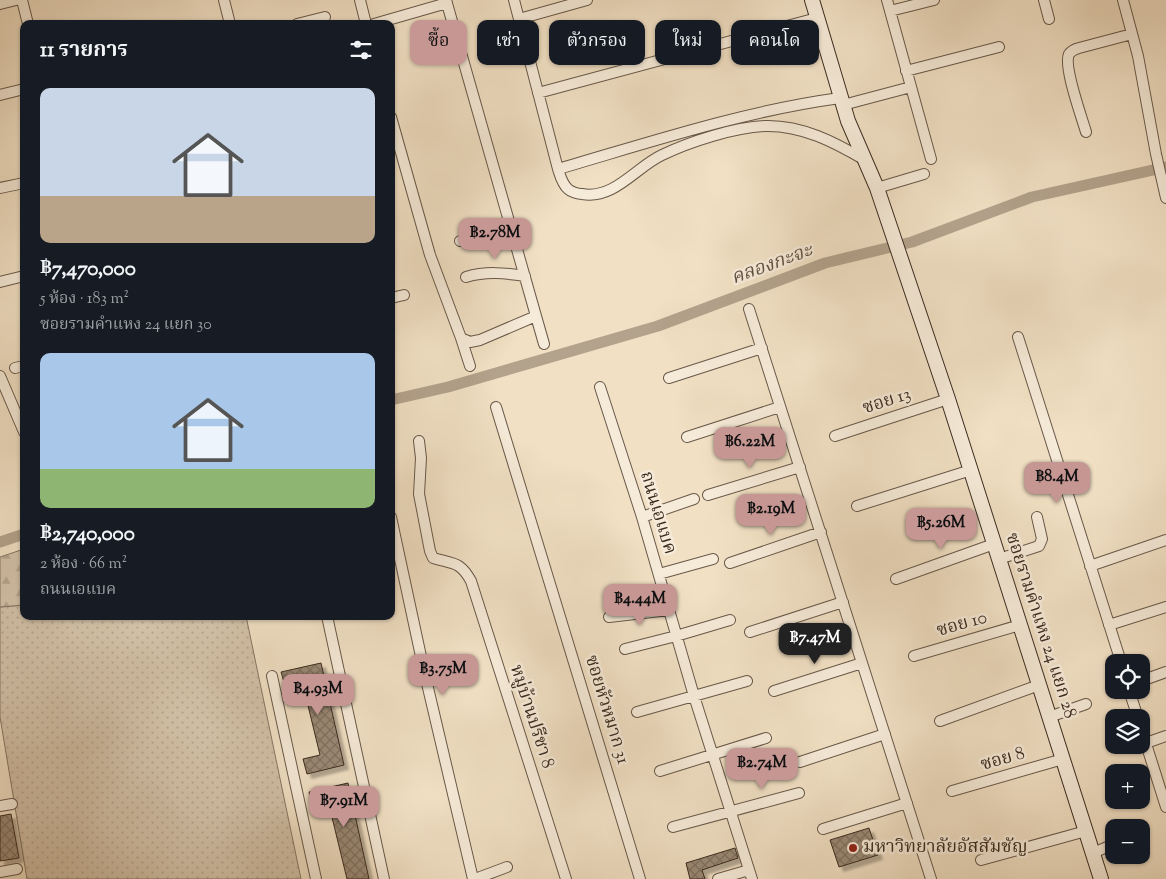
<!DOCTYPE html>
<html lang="th">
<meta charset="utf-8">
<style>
body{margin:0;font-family:"Sorts Mill Goudy","Noto Serif Thai",serif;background:#242831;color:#f1f3f6;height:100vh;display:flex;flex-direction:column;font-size:19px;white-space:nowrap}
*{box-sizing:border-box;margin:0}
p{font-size:16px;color:#9ea1a6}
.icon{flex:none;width:28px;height:28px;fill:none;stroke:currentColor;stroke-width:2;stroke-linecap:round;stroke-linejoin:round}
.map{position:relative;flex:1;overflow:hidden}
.details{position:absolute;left:20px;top:20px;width:375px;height:600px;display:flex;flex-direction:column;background:#171b24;border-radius:10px;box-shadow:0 1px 4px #0004}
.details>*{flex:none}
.top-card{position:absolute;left:410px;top:20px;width:475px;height:45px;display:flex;gap:10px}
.tools{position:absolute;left:1105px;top:654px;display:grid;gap:10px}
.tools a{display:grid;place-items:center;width:45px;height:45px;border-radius:10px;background:#171b24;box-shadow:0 1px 4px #0004;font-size:25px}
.price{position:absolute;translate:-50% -42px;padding:0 11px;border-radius:10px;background:#c59692;color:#111;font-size:16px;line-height:32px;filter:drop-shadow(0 1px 2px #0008)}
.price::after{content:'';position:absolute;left:50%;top:30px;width:15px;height:11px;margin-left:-8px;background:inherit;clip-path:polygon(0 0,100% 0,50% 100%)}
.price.current{background:#222;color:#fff}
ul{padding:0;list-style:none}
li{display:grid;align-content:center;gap:10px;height:265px;padding:0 20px}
li span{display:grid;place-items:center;height:155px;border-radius:10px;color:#555}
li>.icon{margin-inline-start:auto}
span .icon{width:90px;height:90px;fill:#fffc;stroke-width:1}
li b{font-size:21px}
h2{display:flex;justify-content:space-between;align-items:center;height:60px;padding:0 20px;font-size:21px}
.pill{padding:0 18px;border-radius:10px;background:#171b24;box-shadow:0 1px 4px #0004;font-size:18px;line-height:45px}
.pill.current{background:#c59692;color:#111}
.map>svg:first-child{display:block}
</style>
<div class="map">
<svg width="1166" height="879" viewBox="0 0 1166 879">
<defs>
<pattern id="grass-dots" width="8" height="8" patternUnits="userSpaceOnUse" patternTransform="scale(1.25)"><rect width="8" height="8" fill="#d2c1a8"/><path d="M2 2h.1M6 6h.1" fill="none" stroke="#b5a690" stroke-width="1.8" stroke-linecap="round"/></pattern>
<pattern id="forest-firs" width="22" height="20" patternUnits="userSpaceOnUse" patternTransform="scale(1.25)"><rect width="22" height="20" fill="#d2c1a8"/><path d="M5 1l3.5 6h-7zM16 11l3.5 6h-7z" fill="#b5a690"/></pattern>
<pattern id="building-cross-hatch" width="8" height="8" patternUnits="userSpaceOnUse" patternTransform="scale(1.25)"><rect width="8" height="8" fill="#9a8975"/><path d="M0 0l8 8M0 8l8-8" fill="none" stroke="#7f7060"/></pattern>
<filter id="shadow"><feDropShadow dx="4.5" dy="4.5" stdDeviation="1" flood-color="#0004"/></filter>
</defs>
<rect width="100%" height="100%" fill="#f1e0c4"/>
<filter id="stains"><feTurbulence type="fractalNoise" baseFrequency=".004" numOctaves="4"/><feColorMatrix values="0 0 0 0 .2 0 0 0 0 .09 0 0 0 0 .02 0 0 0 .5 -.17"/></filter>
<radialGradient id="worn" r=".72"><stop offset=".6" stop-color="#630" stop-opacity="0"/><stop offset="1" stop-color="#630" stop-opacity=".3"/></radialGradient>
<path fill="url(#grass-dots)" stroke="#867664" d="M24,605V616H246L301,879H27L0,717V607Z"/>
<path fill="url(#forest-firs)" stroke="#867664" d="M24,549V605L0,607V557Z"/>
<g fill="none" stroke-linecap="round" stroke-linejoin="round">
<path stroke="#b3a28c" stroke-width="11" d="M391,400L448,387L658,326L825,263L912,242L1032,197L1166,167
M0,542L24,534"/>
</g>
<path fill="url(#building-cross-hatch)" stroke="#3b2b20" filter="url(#shadow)" d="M321,663L344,765L307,774L303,759L320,755L303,685L286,689L281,672Z
M348,783L369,879H347L329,805L314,808L309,792Z
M11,814L19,858L0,861V816Z
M869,828L878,855L839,867L830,840Z
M735,848L738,858L702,870L705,879H690L686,863Z"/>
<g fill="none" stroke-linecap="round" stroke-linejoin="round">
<defs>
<path id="street" d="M22,0L28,24
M224,0L230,24
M360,0L366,24
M514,0L558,169C560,175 562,184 568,189C571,192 578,194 582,194C614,200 636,167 662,155C689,142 735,127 765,126C802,125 834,142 865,160
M887,0L931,159
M1044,0L1049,19
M1123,0L1138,56L1156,154L1166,198
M0,4L16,0
M890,11L934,0
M519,19L587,0
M297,24L325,17
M374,24L447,3
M906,71L999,47
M538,93L817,18
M0,95L24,89
M843,105L911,87
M391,117L430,255L461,338L470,342L480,340L536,316L446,0
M1086,132C1082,118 1063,66 1069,54C1072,50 1075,49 1079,48L1132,34
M558,169C651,142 744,111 840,98
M0,188L24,183
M877,188L924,174
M460,241L511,229
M466,277C486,271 505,273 525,276
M0,282L24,276
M391,298L404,295
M749,309L931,879
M536,316L544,344
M1018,337L1121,662
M461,338L470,366
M15,368L24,366
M0,376L24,432
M669,378L762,348
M600,387L642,517L694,696L752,879
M496,407L640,879
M835,436L948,399
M687,437L780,407
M419,441L421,458L419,494L430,551L433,558C453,564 460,561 471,581L566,879
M708,495L800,467
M857,506L971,470
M391,517L425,675L473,879
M642,517L694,499
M999,559L1039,546L1042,539L1037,517
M730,563L821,532
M1090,566L1166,540
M659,574L713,559
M896,579L994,544
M327,616L384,879
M609,617L669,610
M1109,625L1166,607
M750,632L843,602
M625,649L676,636L730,620
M914,656L1020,625
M272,676L316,879
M1141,681L1166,672
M1129,690L1138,718
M774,691L862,663
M637,712L747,681
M1049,717L1086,704
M940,721L1039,685
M1141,728L1166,807
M1146,743L1166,736
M800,762L885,734
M660,771L766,738
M952,791L1063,759
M0,806L12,804
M673,827L799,793
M823,829L907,803
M1093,853L1114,844
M981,860L1086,831
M0,872L17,869
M475,879L507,867
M718,879L749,870"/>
<path id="secondary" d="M812,0L848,121L877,188L948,399L1101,879"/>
</defs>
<use href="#street" stroke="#685849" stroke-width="12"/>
<use href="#secondary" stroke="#3b2b20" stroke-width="16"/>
<use href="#street" stroke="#f6ebd9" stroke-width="10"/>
<use href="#secondary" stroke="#f6ebd9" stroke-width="14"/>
</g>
<circle fill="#8f2418" stroke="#f6ebd9" stroke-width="2" cx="853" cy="848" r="5"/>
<g text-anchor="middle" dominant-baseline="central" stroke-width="5" stroke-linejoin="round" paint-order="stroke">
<g font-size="18" fill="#3b2b20" stroke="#f6ebd9">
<text transform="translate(887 402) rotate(-18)">ซอย 13</text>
<text transform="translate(657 513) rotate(73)">ถนนเอแบค</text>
<text transform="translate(962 625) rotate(-16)">ซอย 10</text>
<text transform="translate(1040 626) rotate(72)">ซอยรามคำแหง 24 แยก 28</text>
<text transform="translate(606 710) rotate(73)">ซอยหัวหมาก 31</text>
<text transform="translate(531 717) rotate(72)">หมู่บ้านปรีชา 8</text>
<text transform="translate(1003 760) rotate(-16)">ซอย 8</text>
</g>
<g font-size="18" fill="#3b2b20" stroke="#f6ebd9" text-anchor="start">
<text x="863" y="848">มหาวิทยาลัยอัสสัมชัญ</text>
</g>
<g font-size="19" font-style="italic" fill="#5f4f40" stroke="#f6ebd9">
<text transform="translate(772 265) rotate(-20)">คลองกะจะ</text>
</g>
</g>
<rect width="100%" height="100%" filter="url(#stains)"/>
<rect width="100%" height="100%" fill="url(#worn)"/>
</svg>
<div class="tools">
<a><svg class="icon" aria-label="locate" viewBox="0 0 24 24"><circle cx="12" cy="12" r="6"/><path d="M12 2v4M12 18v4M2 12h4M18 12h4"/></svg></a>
<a><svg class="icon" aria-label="layers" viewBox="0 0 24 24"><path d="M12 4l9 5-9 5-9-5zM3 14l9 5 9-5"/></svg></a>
<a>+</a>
<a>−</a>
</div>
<b class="price" style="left:495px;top:260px">฿2.78M</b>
<b class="price" style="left:750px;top:469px">฿6.22M</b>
<b class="price" style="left:1057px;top:504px">฿8.4M</b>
<b class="price" style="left:771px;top:536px">฿2.19M</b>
<b class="price" style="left:941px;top:550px">฿5.26M</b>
<b class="price" style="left:640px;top:626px">฿4.44M</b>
<b class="price current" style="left:815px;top:665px">฿7.47M</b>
<b class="price" style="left:443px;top:696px">฿3.75M</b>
<b class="price" style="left:318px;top:716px">฿4.93M</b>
<b class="price" style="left:762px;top:790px">฿2.74M</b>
<b class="price" style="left:344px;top:828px">฿7.91M</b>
<div class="top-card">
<a class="pill current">ซื้อ</a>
<a class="pill">เช่า</a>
<a class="pill">ตัวกรอง</a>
<a class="pill">ใหม่</a>
<a class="pill">คอนโด</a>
</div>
<section class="details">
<h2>11 รายการ<svg class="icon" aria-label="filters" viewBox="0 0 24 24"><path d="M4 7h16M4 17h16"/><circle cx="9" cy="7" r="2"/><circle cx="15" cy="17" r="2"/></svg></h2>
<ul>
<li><span style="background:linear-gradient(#c9d6e8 70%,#b9a48a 0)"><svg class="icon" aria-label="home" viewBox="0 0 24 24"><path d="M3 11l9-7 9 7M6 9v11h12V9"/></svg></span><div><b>฿7,470,000</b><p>5 ห้อง · 183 m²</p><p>ซอยรามคำแหง 24 แยก 30</p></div></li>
<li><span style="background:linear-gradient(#a9c7e8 75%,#8fb573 0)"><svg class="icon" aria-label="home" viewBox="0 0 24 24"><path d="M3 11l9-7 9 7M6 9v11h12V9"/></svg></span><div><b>฿2,740,000</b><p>2 ห้อง · 66 m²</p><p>ถนนเอแบค</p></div></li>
</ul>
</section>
</div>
